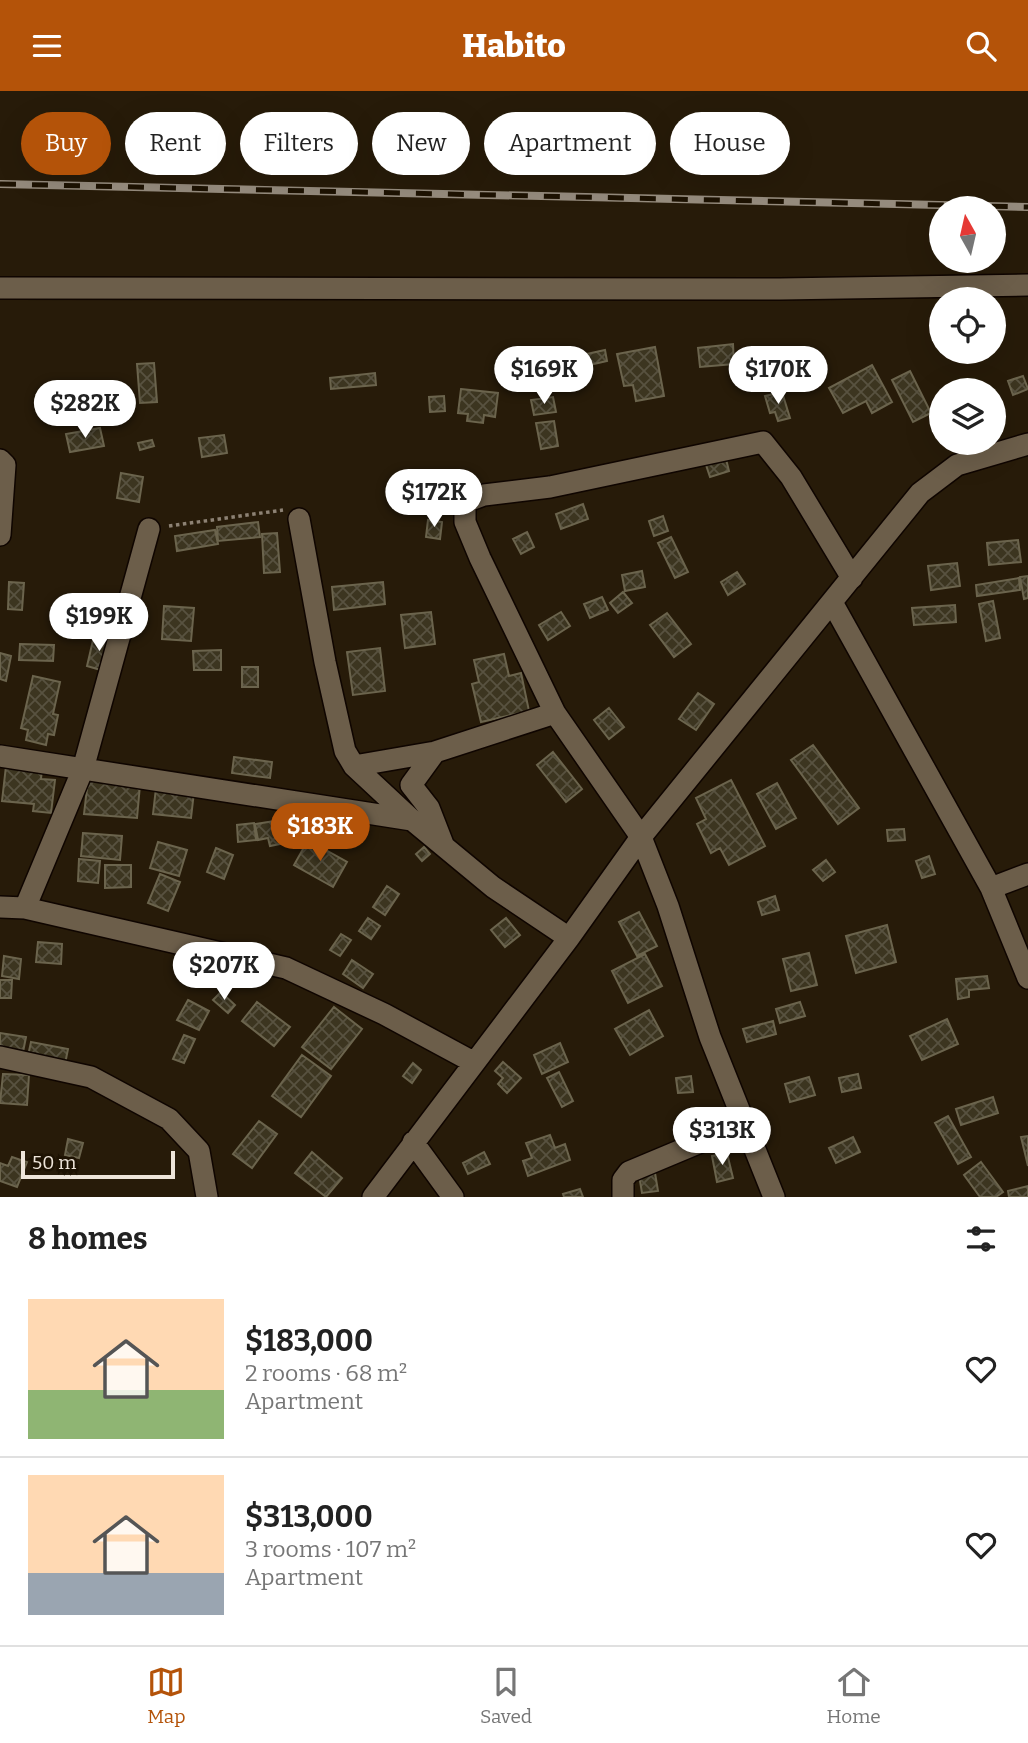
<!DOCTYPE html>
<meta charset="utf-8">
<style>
body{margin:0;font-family:Bitter,serif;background:#f6f6f6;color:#222;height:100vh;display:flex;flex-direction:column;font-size:26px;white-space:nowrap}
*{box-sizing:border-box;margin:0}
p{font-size:23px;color:#767676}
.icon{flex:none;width:38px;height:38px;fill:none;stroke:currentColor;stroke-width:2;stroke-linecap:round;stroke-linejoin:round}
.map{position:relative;height:1106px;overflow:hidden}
.panel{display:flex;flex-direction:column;background:#fff;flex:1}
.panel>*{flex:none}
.hud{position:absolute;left:21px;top:21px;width:987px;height:63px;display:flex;gap:14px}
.needle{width:46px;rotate:352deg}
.controls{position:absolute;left:929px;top:105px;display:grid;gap:14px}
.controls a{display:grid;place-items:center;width:77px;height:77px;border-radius:50%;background:#fff;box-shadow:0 7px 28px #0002;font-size:35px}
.scale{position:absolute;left:21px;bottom:18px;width:154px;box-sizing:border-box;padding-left:7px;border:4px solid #eee5da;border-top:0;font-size:19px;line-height:24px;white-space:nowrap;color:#eee5da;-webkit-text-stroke:5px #1d1202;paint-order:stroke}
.price{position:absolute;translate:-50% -60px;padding:0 16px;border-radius:24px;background:#fff;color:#222;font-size:23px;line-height:46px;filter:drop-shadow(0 2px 4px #0008)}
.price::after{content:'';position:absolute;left:50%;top:42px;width:21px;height:16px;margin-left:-10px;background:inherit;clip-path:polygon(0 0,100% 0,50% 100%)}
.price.selected{background:#b45309;color:#fff}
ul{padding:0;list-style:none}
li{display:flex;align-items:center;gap:21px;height:175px;padding:0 28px}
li+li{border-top:2px solid #e0e0e0}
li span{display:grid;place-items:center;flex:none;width:196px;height:140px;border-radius:0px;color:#555}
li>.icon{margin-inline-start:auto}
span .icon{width:84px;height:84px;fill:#fffc;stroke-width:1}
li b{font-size:30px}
h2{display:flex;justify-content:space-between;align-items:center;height:84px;padding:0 28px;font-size:30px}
.chip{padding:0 24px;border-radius:32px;background:#fff;box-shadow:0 7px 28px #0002;font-size:24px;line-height:63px}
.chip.selected{background:#b45309;color:#fff}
header{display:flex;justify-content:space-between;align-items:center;height:91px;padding:0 28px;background:#b45309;color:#fff;font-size:32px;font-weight:800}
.tab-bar{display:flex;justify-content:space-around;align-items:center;height:98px;border-top:2px solid #e0e0e0;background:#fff;font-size:19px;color:#767676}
.tab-bar a{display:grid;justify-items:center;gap:4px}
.tab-bar .selected{color:#b45309}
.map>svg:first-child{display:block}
</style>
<header><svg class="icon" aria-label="menu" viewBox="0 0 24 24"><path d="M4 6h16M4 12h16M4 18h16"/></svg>Habito<svg class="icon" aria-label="search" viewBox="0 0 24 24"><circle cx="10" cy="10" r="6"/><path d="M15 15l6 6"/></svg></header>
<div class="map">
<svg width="1028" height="1106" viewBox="0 0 1028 1106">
<defs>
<pattern id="building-cross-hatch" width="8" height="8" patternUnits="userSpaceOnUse" patternTransform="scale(1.75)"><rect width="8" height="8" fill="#3c3520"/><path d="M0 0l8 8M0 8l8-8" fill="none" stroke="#585240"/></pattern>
</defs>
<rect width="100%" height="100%" fill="#271b09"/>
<path fill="url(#building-cross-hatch)" stroke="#6b644d" stroke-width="2" d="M733,253L734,273L700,276L698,257Z
M655,256L664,305L636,310L633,294L624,295L617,263Z
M605,259L607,270L585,275L582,264Z
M154,272L157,311L140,312L137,273Z
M872,274L892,311L872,322L866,310L843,322L829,297Z
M910,280L931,322L913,331L892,289Z
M375,282L376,294L331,298L330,287Z
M1023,285L1028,298L1013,304L1008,290Z
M461,298L498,302L495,326L484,324L483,332L467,330L468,323L458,322Z
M782,301L790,327L778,330L775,321L770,322L765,305Z
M444,305L445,320L430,321L429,306Z
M553,306L556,321L534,324L531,309Z
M554,330L558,355L541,358L536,332Z
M100,337L104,355L70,361L66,343Z
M224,344L227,362L202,366L199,347Z
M152,349L154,355L140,359L138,352Z
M726,368L729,380L710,386L706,374Z
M121,382L143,386L139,411L117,407Z
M583,413L588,428L561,438L556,423Z
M663,425L668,440L654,445L649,430Z
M428,429L442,431L440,448L426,446Z
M258,431L260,446L218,450L217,436Z
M215,439L218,453L177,460L175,445Z
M527,441L534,456L521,463L513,448Z
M277,442L280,481L264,482L262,443Z
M671,446L688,481L675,487L658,452Z
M1018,449L1021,471L989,474L987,452Z
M957,472L960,495L931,499L928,475Z
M642,480L645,496L625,500L622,484Z
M737,481L745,493L728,504L721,491Z
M1028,485V507L1024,508L1020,486Z
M1019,487L1020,499L977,505L976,494Z
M9,491L24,492L22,519L8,518Z
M383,491L385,513L334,519L332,496Z
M623,501L632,512L618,522L610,512Z
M602,506L608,519L590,527L584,513Z
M111,510L123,512L120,525L108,522Z
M993,510L1000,547L986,550L979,513Z
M955,514L956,531L914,534L912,517Z
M164,515L194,517L191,550L162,548Z
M431,521L435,553L405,557L401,524Z
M561,521L570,535L548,549L539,534Z
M667,522L691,553L674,566L650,534Z
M78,528L79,539L64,540L63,529Z
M94,545L111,549L104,580L87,575Z
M20,553L54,554L53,570L19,569Z
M380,557L385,600L353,604L347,561Z
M221,559V579H194L193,560Z
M0,562L11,565L6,590L0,588Z
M504,563L509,585L521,582L529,620L481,631L472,593L479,591L474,569Z
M242,576H258V596H242Z
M33,585L60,591L53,623L58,624L54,644L48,643L46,654L26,649L28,639L21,637Z
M698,602L714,613L696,639L679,628Z
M609,617L624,636L609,648L594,629Z
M813,654L859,717L838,733L791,669Z
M553,661L582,698L566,711L537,674Z
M234,666L272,671L270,687L232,682Z
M6,675L42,678L41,688L55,689L51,722L33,720L34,713L2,710Z
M88,689L140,694L137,727L84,723Z
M731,689L765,755L729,774L720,757L711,762L697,733L706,728L696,707Z
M777,692L796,727L776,738L757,703Z
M156,697L194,701L191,727L153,723Z
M275,730L276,735L287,732L290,751L270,755L268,747L258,749L255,733Z
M254,732L256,749L238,751L237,734Z
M904,738L905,749L888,750L887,739Z
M83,742L122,745L120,769L81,765Z
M308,749L347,771L333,796L294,774Z
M158,751L187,759L179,785L150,777Z
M424,756L430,763L422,770L416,763Z
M216,757L233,764L224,788L207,781Z
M929,765L935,783L922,787L916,770Z
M79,768L100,770L98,792L78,790Z
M826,769L835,781L823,790L813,779Z
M105,774H131V796L105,797Z
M160,783L180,791L168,820L148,812Z
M387,795L399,803L385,824L373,816Z
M775,805L779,819L762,824L758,811Z
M639,821L657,855L637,865L619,831Z
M368,827L380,835L371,848L359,840Z
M506,827L520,844L505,856L491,839Z
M887,834L896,871L856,882L846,845Z
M341,843L351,849L340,865L330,859Z
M38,851L62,853L61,873L36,871Z
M809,862L817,894L791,900L783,868Z
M645,863L662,895L628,912L612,880Z
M4,865L21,868L19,888L2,885Z
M352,869L373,883L363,897L343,883Z
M987,885L989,897L969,899V906L958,908L956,888Z
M0,889H12L11,907H0Z
M221,901L235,914L228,922L213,909Z
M188,909L209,920L199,939L177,929Z
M257,911L290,936L274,955L242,930Z
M800,911L805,925L780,932L776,918Z
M334,916L362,938L331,978L302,956Z
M649,919L663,945L630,964L615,938Z
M947,928L958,953L922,969L910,945Z
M773,930L776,943L747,951L743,938Z
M0,942L26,946L22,966L0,961Z
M184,944L195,948L184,972L173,968Z
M31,951L68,958L65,973L28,965Z
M560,952L568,971L542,983L534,964Z
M302,964L331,985L301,1026L272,1005Z
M503,971L521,987L507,1002L498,993L503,987L495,980Z
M413,972L421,979L412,992L403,985Z
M559,981L573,1010L562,1016L547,987Z
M3,983L29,984L27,1014L0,1012Z
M858,983L861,997L842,1001L839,987Z
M691,985L693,1001L678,1002L676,987Z
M809,986L815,1004L790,1011L785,993Z
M993,1006L998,1022L961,1034L956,1018Z
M948,1025L971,1066L958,1073L935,1032Z
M259,1030L277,1043L252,1077L233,1063Z
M550,1044L555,1057L565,1053L570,1069L528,1085L523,1070L532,1067L526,1052Z
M1028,1045V1075L1021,1046Z
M853,1046L860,1061L836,1072L829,1057Z
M68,1048L83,1052L79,1067L65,1064Z
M312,1061L342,1087L326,1106L295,1082Z
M484,1061L490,1073L468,1083L463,1072Z
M727,1062L733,1087L717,1091L712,1065Z
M12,1066L27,1071L17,1096L0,1090V1072L8,1075Z
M981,1071L1003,1101L996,1106H980L964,1084Z
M655,1082L658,1100L642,1102L639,1084Z
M1028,1095V1106H1009L1008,1100Z
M580,1098L583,1106H564L563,1103Z"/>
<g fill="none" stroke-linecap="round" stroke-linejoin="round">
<defs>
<path id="minor" d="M0,197L780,198L1028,194
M0,369L5,374L0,444
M299,428L325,571L345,660L354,675L412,729
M833,513L991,797L1028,887
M0,665L412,729L493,796L569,847
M354,675L435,661
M443,753L429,717L411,694L435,661L555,622
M991,797L1028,783
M0,816L25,817L286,877L384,923L473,971
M25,817L83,678L149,438
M0,966L91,986L169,1028L199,1060L207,1106
M413,1051L453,1106
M373,1106L569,847L641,746L920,402L957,374L1028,353
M623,1106V1089L629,1081L746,1032
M774,1106L710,946L668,815L641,746L555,622L480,467L465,431V411L484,404L550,396L763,351L791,386L852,487"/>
</defs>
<use href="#minor" stroke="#0f0500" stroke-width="24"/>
<path stroke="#8d8274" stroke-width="3.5" stroke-dasharray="3.5 3.5" stroke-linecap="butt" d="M169,435L283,419"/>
<use href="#minor" stroke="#6c5e4a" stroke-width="21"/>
<defs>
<path id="rail" d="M0,93L1028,116"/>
</defs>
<use href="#rail" stroke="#958b7d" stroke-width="8"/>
<use href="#rail" stroke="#1d1202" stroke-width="5" stroke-dasharray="16" stroke-linecap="butt"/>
</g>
</svg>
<div class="controls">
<a><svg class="needle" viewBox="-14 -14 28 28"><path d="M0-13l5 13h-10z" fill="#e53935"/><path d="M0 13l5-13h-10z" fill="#767676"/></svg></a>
<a><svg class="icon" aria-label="locate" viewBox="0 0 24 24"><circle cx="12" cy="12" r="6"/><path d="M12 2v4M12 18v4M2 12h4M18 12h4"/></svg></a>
<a><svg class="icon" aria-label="layers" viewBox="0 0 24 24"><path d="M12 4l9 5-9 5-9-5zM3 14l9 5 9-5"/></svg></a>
</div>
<div class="scale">50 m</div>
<b class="price" style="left:544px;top:315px">$169K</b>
<b class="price" style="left:778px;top:315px">$170K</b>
<b class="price" style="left:85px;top:349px">$282K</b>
<b class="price" style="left:434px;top:438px">$172K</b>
<b class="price" style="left:99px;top:562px">$199K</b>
<b class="price selected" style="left:320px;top:772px">$183K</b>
<b class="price" style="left:224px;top:911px">$207K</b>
<b class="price" style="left:722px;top:1076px">$313K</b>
<div class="hud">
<a class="chip selected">Buy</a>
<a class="chip">Rent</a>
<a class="chip">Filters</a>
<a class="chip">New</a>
<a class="chip">Apartment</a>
<a class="chip">House</a>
</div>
</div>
<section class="panel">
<h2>8 homes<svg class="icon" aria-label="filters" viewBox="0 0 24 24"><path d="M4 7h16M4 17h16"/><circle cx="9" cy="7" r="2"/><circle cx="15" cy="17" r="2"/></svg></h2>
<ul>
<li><span style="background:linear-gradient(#ffd9b3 65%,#8fb573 0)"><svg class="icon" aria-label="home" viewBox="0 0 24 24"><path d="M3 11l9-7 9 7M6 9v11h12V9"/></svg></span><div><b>$183,000</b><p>2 rooms · 68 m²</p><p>Apartment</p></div><svg class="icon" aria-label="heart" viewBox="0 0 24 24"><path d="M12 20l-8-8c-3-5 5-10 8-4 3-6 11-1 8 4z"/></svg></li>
<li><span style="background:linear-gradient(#ffd9b3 70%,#9aa5b1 0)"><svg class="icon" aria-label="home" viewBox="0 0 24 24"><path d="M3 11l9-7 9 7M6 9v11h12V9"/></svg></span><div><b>$313,000</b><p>3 rooms · 107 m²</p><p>Apartment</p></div><svg class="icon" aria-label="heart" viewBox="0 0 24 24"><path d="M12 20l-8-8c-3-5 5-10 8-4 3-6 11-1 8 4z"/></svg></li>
</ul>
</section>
<nav class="tab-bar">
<a class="selected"><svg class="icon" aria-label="map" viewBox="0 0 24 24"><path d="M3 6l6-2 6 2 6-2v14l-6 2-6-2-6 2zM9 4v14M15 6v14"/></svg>Map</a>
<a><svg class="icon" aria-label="saved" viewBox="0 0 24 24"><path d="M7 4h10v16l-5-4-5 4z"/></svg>Saved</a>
<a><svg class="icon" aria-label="home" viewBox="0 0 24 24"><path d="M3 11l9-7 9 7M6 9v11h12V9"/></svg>Home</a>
</nav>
